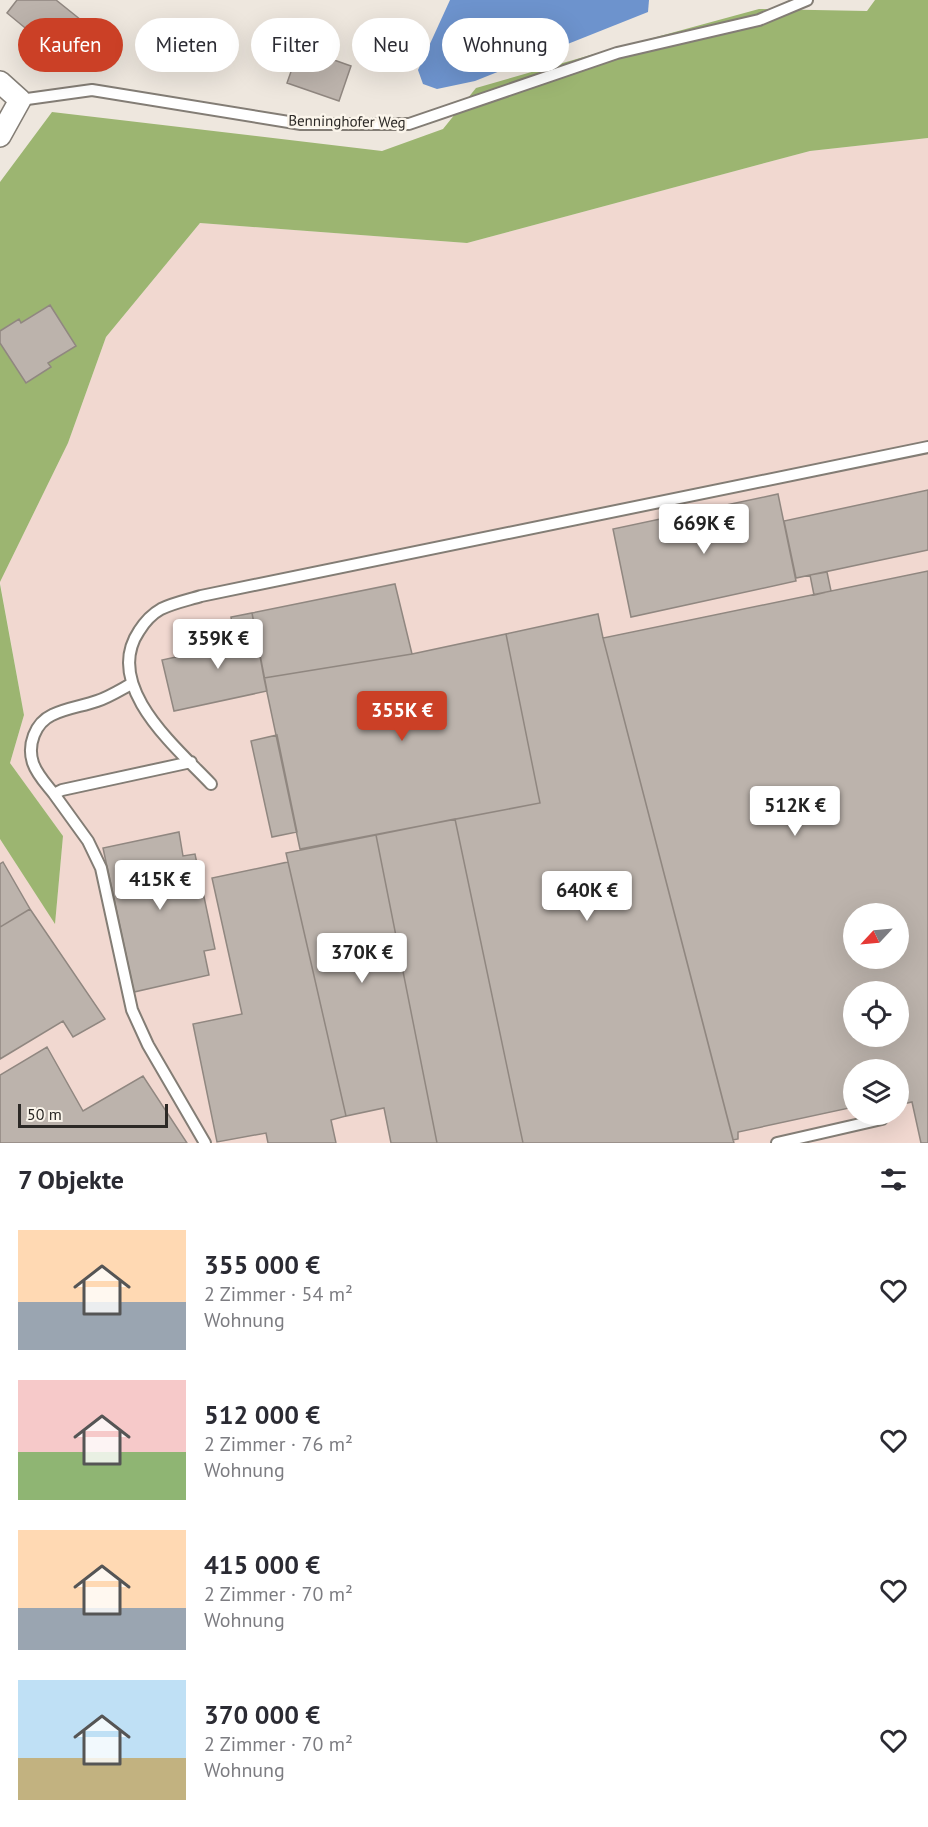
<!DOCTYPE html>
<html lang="de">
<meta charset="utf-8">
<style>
body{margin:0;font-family:"PT Sans",sans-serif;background:#f7f7f7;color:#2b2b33;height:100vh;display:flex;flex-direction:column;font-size:22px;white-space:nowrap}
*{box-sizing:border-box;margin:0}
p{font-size:20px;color:#7c7c81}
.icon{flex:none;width:33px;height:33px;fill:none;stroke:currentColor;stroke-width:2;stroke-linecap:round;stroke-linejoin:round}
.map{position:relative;height:1143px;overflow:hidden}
.sheet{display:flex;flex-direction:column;background:#fff;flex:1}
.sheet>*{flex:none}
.guide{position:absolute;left:18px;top:18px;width:600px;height:54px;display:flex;gap:12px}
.needle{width:39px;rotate:244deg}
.controls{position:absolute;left:843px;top:903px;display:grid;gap:12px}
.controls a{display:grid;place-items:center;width:66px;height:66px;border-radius:50%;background:#fff;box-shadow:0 6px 24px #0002;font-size:30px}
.scale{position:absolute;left:18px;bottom:15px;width:150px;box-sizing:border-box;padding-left:6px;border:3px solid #2c2926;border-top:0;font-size:16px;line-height:21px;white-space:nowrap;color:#2c2926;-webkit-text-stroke:4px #fbf5eb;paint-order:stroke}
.price{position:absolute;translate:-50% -51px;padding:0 14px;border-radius:6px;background:#fff;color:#222;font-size:20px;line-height:39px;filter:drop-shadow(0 2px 3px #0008)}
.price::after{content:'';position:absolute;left:50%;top:36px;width:18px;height:14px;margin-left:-9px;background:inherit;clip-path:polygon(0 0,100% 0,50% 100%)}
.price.on{background:#cb4026;color:#fff}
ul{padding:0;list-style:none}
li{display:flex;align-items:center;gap:18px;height:150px;padding:0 18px}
li span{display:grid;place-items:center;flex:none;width:168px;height:120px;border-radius:0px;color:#555}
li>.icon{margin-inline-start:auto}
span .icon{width:72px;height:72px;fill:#fffc;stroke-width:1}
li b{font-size:26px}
h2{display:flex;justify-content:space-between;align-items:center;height:72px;padding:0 18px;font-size:26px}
.tag{padding:0 21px;border-radius:27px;background:#fff;box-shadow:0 6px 24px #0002;font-size:21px;line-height:54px}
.tag.on{background:#cb4026;color:#fff}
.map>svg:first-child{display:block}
</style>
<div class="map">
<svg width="928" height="1143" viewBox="0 0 928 1143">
<rect width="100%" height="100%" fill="#eee7de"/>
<path fill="#f1d8d0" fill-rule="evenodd" d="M928,138V1143H0V839L55,923L63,836L10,763L24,715L0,582L68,443L106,337L200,223L467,243L810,151ZM854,914H898V958H854ZM854,992H898V1036H854ZM854,1070H898V1114H854Z"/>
<path fill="#9cb571" d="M875,0H928V138L810,151L467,243L200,223L106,337L68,443L0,582V182L52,112L382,151L443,129L476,88L594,54L759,9L867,11Z
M0,584L24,715L10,763L63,836L55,924L0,839Z"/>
<path fill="#6d93cd" d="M450,0H649L648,12L475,81L437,89L423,84L418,70Z"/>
<path fill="#bcb3ac" stroke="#908780" stroke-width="1.5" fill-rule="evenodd" d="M17,0H56L91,28L64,60L7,13Z
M307,26L330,34L326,45L338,50L334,60L351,66L339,101L287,83Z
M50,305L76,346L48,363L51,367L26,383L0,343V331L19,319L21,323Z
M928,490V550L796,578L784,521Z
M778,494L796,581L631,617L613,529Z
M928,571V1143H921L912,1102L898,1105V1070H854V1107L738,1132V1139L733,1140L603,638ZM854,914H898V958H854ZM854,992H898V1036H854Z
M827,572L831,591L814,595L810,575Z
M395,584L412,654L264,678L252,613Z
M252,613L267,691L174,711L162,660L235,644L231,617Z
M598,614L603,638L734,1143H523L455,819L540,803L506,634Z
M506,634L540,803L300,849L264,678L412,654Z
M277,735L297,832L272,837L251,741Z
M455,819L523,1143H437L376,835Z
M179,832L183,856L195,854L215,949L204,951L209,975L134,992L103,848Z
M376,835L437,1143H391L384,1108L346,1116L286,853Z
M3,862L30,909L0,927V864Z
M288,862L346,1116L331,1120L336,1143H268L266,1133L217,1142L193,1024L242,1014L212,878Z
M30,909L105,1019L73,1037L63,1021L0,1059V927Z
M47,1047L83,1111L143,1076L187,1143H0V1075Z"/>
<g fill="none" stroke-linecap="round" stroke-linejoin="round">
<defs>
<path id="service" d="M20,100L92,90L301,124H409L617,53L759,20L807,0
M131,684C120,690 109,697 97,701C83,706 66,708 52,715C35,723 27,745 33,763C37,775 47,785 54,794L62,790L191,762
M211,784C177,748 102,686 139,631C144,623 152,614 161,609C173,603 188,600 201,596L928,447
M54,794L88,841L101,868L132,1010L148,1045L205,1143
M777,1143L882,1119"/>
<path id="minor" d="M0,82L20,100L0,136"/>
</defs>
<use href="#service" stroke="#837d75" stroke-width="14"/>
<use href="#minor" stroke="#837d75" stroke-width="24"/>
<use href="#service" stroke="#fff" stroke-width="10"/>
<use href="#minor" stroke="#fff" stroke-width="21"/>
</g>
<g text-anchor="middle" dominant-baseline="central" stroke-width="5" stroke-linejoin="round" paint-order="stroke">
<g font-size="15" fill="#2c2926" stroke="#fbf5eb">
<text transform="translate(347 121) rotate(1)">Benninghofer Weg</text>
</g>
</g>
</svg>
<div class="controls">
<a><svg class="needle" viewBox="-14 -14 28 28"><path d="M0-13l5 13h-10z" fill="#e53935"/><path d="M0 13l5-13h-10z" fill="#7c7c81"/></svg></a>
<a><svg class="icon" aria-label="locate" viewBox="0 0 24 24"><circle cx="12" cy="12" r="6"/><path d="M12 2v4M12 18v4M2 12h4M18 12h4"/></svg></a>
<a><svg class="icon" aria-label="layers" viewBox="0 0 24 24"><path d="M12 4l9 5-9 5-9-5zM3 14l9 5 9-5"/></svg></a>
</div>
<div class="scale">50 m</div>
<b class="price" style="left:704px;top:555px">669K €</b>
<b class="price" style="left:218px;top:670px">359K €</b>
<b class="price on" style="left:402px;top:742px">355K €</b>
<b class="price" style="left:795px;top:837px">512K €</b>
<b class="price" style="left:160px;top:911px">415K €</b>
<b class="price" style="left:587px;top:922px">640K €</b>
<b class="price" style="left:362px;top:984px">370K €</b>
<div class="guide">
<a class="tag on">Kaufen</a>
<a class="tag">Mieten</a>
<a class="tag">Filter</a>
<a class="tag">Neu</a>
<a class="tag">Wohnung</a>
</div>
</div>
<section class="sheet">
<h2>7 Objekte<svg class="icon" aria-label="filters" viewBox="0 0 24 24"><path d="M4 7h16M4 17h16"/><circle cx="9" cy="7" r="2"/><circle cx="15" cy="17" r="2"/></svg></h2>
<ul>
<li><span style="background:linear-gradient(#ffd9b3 60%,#9aa5b1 0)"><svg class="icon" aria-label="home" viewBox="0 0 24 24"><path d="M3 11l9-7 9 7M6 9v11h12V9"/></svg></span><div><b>355 000 €</b><p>2 Zimmer · 54 m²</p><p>Wohnung</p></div><svg class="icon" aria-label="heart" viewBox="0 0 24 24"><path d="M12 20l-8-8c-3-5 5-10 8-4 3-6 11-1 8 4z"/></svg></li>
<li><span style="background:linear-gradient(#f6c9c9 60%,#8fb573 0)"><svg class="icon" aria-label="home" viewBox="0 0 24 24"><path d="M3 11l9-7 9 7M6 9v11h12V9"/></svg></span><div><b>512 000 €</b><p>2 Zimmer · 76 m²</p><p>Wohnung</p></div><svg class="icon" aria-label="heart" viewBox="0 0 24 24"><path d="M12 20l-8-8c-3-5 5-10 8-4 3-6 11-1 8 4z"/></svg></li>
<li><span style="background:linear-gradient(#ffd9b3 65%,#9aa5b1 0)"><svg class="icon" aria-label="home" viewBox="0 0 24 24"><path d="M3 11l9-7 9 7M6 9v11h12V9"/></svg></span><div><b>415 000 €</b><p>2 Zimmer · 70 m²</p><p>Wohnung</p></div><svg class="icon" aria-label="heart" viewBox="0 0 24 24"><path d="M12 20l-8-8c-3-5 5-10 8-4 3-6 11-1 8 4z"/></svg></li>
<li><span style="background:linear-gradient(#bfe0f5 65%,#c2b280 0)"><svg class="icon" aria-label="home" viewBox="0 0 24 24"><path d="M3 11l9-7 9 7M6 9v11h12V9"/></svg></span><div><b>370 000 €</b><p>2 Zimmer · 70 m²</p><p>Wohnung</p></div><svg class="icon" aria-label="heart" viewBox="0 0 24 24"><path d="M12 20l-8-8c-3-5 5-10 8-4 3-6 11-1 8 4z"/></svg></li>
</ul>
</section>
